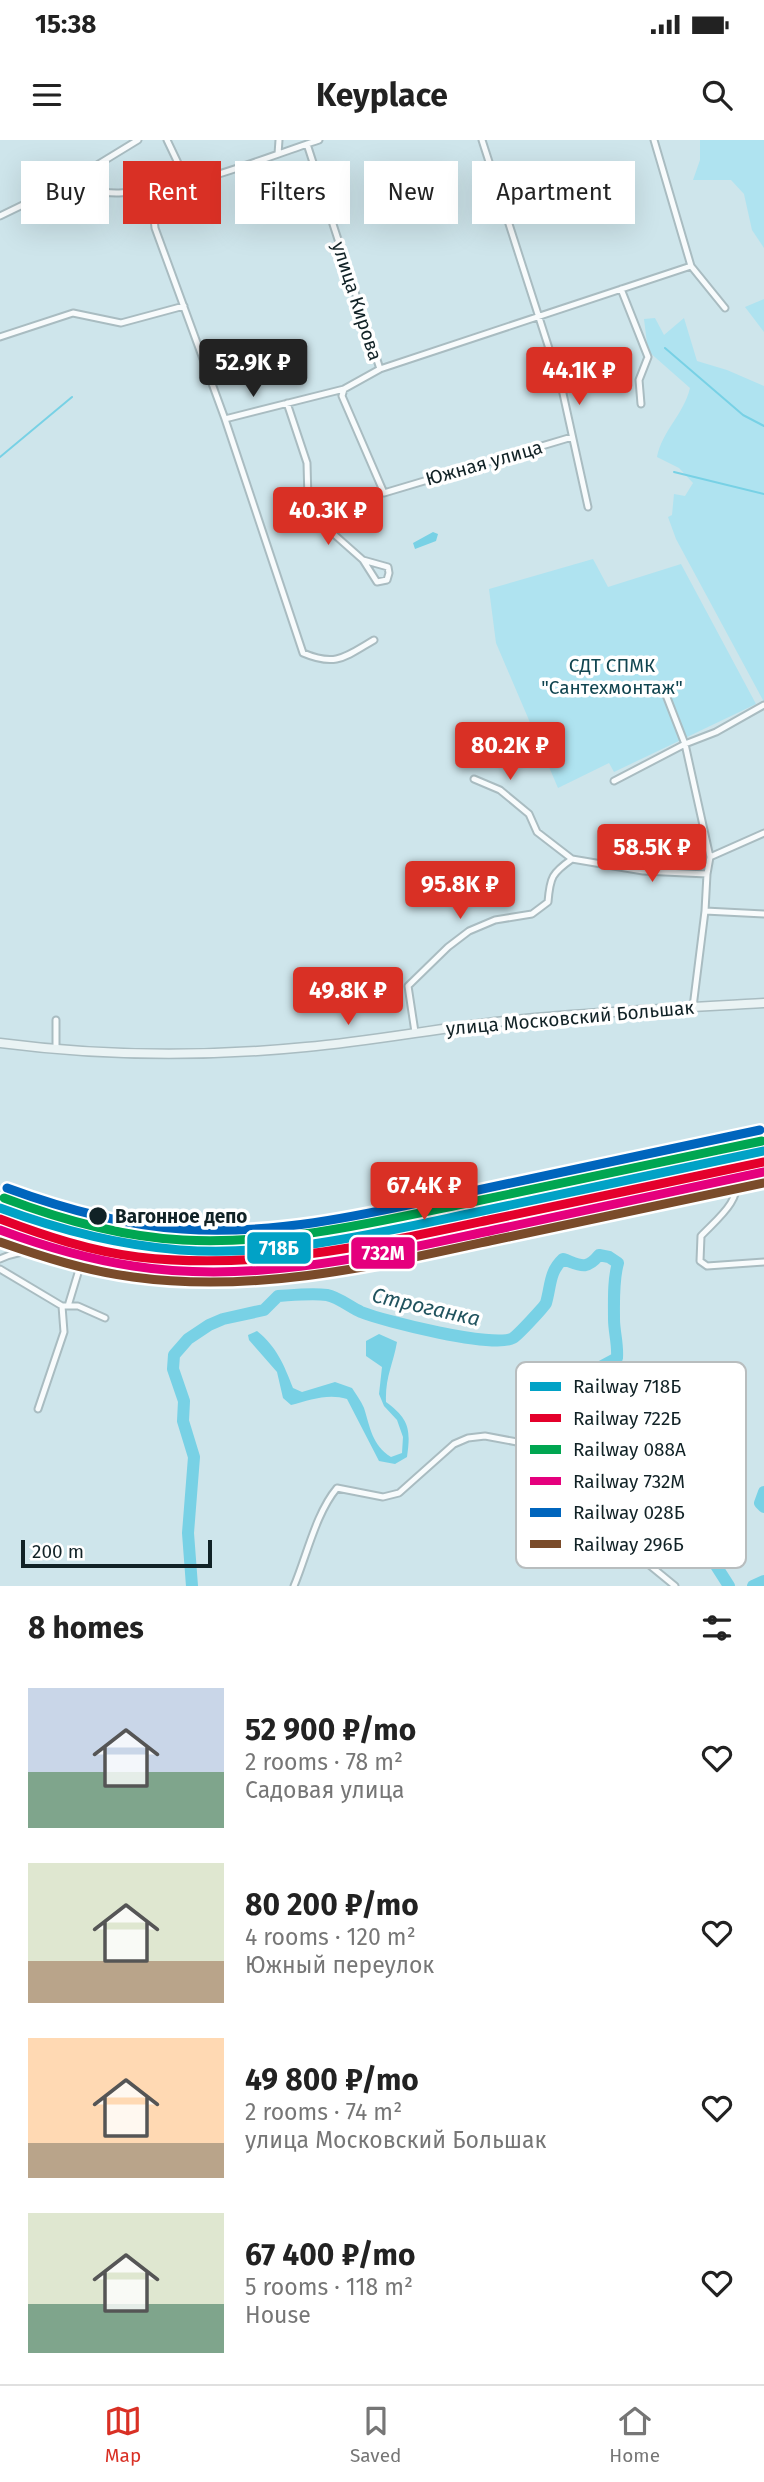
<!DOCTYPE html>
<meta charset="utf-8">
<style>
body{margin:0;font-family:"Fira Sans",sans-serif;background:#f2f2f2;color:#222;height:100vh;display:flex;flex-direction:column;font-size:26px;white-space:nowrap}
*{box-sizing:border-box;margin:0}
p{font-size:23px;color:#767676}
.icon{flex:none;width:38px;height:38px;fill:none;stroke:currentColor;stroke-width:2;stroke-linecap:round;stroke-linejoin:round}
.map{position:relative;height:1446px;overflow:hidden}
.details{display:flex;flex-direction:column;background:#fff;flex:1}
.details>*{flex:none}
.top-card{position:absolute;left:21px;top:21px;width:723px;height:63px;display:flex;gap:14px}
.scale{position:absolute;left:21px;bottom:18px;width:191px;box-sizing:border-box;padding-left:7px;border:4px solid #112226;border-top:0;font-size:19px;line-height:24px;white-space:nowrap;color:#112226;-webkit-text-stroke:5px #fff;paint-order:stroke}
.price{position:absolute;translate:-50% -60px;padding:0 16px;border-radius:7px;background:#d93025;color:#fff;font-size:23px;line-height:46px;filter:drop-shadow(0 2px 4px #0008)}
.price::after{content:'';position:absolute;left:50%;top:42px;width:21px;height:16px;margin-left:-10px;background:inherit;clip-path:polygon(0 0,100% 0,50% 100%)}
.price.active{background:#222;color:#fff}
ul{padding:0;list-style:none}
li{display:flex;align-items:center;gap:21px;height:175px;padding:0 28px}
li span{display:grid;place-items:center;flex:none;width:196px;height:140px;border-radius:0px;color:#555}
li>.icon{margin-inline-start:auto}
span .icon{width:84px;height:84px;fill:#fffc;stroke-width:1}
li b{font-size:30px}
h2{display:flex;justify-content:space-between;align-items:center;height:84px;padding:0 28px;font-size:30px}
.tag{padding:0 24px;border-radius:0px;background:#fff;box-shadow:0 7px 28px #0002;font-size:24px;line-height:63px}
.tag.active{background:#d93025;color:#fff}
.status{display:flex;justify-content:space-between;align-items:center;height:49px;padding:0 35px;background:#fff;direction:ltr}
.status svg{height:19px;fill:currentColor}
header{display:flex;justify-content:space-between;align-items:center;height:91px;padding:0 28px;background:#fff;font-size:32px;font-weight:700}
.dock{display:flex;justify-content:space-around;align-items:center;height:98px;border-top:2px solid #e0e0e0;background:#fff;font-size:19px;color:#767676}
.dock a{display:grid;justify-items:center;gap:4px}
.dock .active{color:#d93025}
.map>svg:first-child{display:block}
</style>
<div class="status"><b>15:38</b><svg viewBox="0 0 49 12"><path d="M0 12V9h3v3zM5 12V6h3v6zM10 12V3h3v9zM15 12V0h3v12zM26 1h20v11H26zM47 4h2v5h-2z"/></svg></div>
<header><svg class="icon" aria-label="menu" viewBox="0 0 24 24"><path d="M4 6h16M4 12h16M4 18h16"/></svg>Keyplace<svg class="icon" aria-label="search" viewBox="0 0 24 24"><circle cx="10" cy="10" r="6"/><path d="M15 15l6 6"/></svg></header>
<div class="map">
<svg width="764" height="1446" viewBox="0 0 764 1446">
<rect width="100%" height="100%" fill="#cee5eb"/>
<path fill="#afe3f0" d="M700,0H764V108L752,90L744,54L731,40H693L700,20Z
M764,159V192L745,167Z
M655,178L664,195L684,178L697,221L727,230L764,246V562L676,399L668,377L672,375L674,354L685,356L693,343L679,328L657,317C662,291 684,274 690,248L648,211L644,179Z
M593,419L608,447L681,424L756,564L614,632L609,623L558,648L496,503L489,449Z"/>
<path fill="#78d1e5" d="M433,392L438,394L436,401L415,409L413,403Z
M257,1191C277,1207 284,1225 293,1248L302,1252L335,1242L352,1248C356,1254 361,1261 364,1268C370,1287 372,1305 391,1317L402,1313L403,1297L397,1280L384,1266L379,1254L382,1227L366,1216V1201L379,1194L397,1202C393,1225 385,1237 386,1262C409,1279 411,1289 407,1317L395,1324L379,1321L347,1259C328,1253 310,1260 291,1265L283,1258L277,1232L249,1200L248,1195Z"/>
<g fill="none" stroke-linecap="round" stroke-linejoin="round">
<path stroke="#78d1e5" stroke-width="2" d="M665,208L743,275L764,286
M0,317L72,257
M674,332L764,354"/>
<path stroke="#78d1e5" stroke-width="12" d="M764,1352L760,1363L764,1367
M192,1446L188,1393L194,1317L183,1281L184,1261L173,1229L174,1215L188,1199L209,1185L223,1179L264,1170L278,1156C294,1155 312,1153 327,1155C338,1157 350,1167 361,1172C383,1181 495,1209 513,1198C518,1195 544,1167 546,1163C551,1146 549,1132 563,1119C580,1125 586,1131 599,1115L609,1117L618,1123C613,1140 614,1161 614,1179C614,1192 618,1203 617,1218L576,1240L565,1296L580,1317L657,1367L715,1424L729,1446
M753,1446L764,1441"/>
<defs>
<path id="street" d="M167,0L187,42
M482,0L562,249L588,367
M654,0L691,126L725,168
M307,4L380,229
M278,14L279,0
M66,44C83,47 102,54 119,53C187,51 255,21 319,0
M151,50L155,88L225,279L303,513C336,527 345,517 374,500
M0,76L66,44L138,0
M621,149L648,217L639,240L641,264
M0,197L73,173L121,183L184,166
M344,249L342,256L384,353L572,297
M287,263L307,323L308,360L328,389L363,420L377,442L387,440L389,433L388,427L363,420
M225,279L344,249L380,229L691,126
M666,555L685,604L710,717
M474,639L500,650L529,674L537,692L572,719L643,731L707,734L705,771L693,867
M614,641L685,604L716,592L764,565
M707,734L710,717L764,693
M705,771L764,774
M56,880V908
M415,892L408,846L448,807L469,791L495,780L532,774L548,762C550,737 552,733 572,719
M0,1119C45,1098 101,1122 148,1126C201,1129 257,1125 310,1120L621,1053L726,1033L736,1034C743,1060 717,1079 701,1096L700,1121L707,1126L764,1122
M0,1129L62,1166L64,1192L38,1269
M62,1166H78L105,1178
M68,1166L78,1133
M294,1446C307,1415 316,1373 337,1348L383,1357L399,1353L454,1304L468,1298L485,1296L517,1302L544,1316L575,1357L603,1387L675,1446"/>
<path id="secondary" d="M0,903C100,916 205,917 306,907C373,901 439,888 505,881C591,872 678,868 764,863"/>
</defs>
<use href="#street" stroke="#a9bcc1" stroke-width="9"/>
<use href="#secondary" stroke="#a9bcc1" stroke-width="11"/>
<use href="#street" stroke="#f8fbfc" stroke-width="5"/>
<use href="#secondary" stroke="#eaf3f4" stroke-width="8"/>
<defs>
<path id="rail-1" d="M0,1068C59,1090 117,1105 180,1110C277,1117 374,1094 468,1074C567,1053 665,1032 764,1011"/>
<path id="rail-2" d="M0,1079C45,1096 90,1111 138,1117C258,1131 373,1105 489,1080C581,1061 672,1041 764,1022"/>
<path id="rail-3" d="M4,1058C62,1080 121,1097 183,1100C281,1105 376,1082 472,1062C568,1042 665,1021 762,1001"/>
<path id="rail-4" d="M0,1090C43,1106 87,1119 133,1126C255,1145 376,1115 494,1090C584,1071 674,1052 764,1032"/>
<path id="rail-5" d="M7,1048C64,1069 121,1085 182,1089C277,1096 372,1073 464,1053C563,1032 661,1011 760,990"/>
<path id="rail-6" d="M0,1102C43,1117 87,1131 133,1137C255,1154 375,1126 494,1100C584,1081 674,1062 764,1043"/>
</defs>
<use href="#rail-1" stroke="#fff" stroke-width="14"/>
<use href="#rail-2" stroke="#fff" stroke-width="14"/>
<use href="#rail-3" stroke="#fff" stroke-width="14"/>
<use href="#rail-4" stroke="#fff" stroke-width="14"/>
<use href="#rail-5" stroke="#fff" stroke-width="14"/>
<use href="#rail-6" stroke="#fff" stroke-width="14"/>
<use href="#rail-1" stroke="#01a2c6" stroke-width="9"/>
<use href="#rail-2" stroke="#e4002b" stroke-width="9"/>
<use href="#rail-3" stroke="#00a651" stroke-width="9"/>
<use href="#rail-4" stroke="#e5007d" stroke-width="9"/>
<use href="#rail-5" stroke="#0065bd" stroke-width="9"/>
<use href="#rail-6" stroke="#7a4b2a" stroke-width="9"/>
</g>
<circle fill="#112226" stroke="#fff" stroke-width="2.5" cx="98" cy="1076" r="10"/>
<g text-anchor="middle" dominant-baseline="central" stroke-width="7" stroke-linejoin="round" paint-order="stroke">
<g font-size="19" fill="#112226" stroke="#fff">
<text transform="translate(357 161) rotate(72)">улица Кирова</text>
<text transform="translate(484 323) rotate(-16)">Южная улица</text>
<text transform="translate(570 878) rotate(-5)">улица Московский Большак</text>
</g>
<g font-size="19" fill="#114550" stroke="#fff">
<text x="612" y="525">СДТ СПМК<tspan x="612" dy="22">"Сантехмонтаж"</tspan></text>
</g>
<g font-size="19" font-weight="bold" fill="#112226" stroke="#fff" text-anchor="start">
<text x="115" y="1076">Вагонное депо</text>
</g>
<g font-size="21" font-style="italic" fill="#22545f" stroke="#fff">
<text transform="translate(426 1167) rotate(13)">Строганка</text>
</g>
</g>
<rect x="516" y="1222" width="230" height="206" rx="10" fill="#fff" stroke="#b8bdbe" stroke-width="2"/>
<rect x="530" y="1242" width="31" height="9" fill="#01a2c6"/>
<rect x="530" y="1274" width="31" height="8" fill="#e4002b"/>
<rect x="530" y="1305" width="31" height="9" fill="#00a651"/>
<rect x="530" y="1337" width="31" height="8" fill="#e5007d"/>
<rect x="530" y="1368" width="31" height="9" fill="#0065bd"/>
<rect x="530" y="1400" width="31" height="8" fill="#7a4b2a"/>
<g font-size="19" fill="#112226">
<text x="573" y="1253">Railway 718Б</text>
<text x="573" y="1285">Railway 722Б</text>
<text x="573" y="1316">Railway 088А</text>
<text x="573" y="1348">Railway 732М</text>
<text x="573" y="1379">Railway 028Б</text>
<text x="573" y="1411">Railway 296Б</text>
</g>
<g stroke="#fff" stroke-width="2.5">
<rect x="246" y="1091" width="66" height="34" rx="7" fill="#01a2c6"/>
<rect x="350" y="1096" width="66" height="34" rx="7" fill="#e5007d"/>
</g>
<g font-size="19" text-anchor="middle" font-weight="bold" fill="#fff">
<text x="279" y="1115">718Б</text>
<text x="383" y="1120">732М</text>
</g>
</svg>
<div class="scale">200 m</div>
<b class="price active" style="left:253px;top:259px">52.9K ₽</b>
<b class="price" style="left:579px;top:267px">44.1K ₽</b>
<b class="price" style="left:328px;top:407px">40.3K ₽</b>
<b class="price" style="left:510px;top:642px">80.2K ₽</b>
<b class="price" style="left:652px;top:744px">58.5K ₽</b>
<b class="price" style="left:460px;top:781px">95.8K ₽</b>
<b class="price" style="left:348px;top:887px">49.8K ₽</b>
<b class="price" style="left:424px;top:1082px">67.4K ₽</b>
<div class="top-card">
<a class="tag">Buy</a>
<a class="tag active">Rent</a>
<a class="tag">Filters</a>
<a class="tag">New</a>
<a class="tag">Apartment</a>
</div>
</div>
<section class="details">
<h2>8 homes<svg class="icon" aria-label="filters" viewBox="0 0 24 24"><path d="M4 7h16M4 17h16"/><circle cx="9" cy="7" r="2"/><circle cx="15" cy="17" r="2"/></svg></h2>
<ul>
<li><span style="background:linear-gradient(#c9d6e8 60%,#7fa58c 0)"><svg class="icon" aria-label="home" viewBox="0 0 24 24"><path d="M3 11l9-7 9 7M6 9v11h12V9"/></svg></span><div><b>52 900 ₽/mo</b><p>2 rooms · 78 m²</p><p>Садовая улица</p></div><svg class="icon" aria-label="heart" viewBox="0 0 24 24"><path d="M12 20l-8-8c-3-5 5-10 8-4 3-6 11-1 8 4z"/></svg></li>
<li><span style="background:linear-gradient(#dfe7d0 70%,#b9a48a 0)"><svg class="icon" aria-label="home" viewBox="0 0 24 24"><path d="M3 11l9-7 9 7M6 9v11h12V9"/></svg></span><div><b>80 200 ₽/mo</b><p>4 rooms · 120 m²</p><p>Южный переулок</p></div><svg class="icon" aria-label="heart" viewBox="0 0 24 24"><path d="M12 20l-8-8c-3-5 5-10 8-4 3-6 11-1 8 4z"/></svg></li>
<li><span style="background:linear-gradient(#ffd9b3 75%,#b9a48a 0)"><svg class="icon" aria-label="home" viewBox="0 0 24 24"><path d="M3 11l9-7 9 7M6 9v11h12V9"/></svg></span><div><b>49 800 ₽/mo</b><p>2 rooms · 74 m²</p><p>улица Московский Большак</p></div><svg class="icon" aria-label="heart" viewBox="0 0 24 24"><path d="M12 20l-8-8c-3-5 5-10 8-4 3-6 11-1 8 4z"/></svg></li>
<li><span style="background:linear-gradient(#dfe7d0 65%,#7fa58c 0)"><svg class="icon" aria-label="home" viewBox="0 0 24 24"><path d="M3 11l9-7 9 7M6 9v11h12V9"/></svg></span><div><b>67 400 ₽/mo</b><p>5 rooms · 118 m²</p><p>House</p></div><svg class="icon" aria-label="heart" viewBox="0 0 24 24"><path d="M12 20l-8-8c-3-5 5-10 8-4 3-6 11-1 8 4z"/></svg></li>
</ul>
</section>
<nav class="dock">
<a class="active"><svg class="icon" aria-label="map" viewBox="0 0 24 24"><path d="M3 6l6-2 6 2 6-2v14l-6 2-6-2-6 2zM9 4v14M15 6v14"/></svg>Map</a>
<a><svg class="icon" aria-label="saved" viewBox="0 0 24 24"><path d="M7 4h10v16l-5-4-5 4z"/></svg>Saved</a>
<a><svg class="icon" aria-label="home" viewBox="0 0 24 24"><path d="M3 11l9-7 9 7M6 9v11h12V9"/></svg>Home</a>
</nav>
